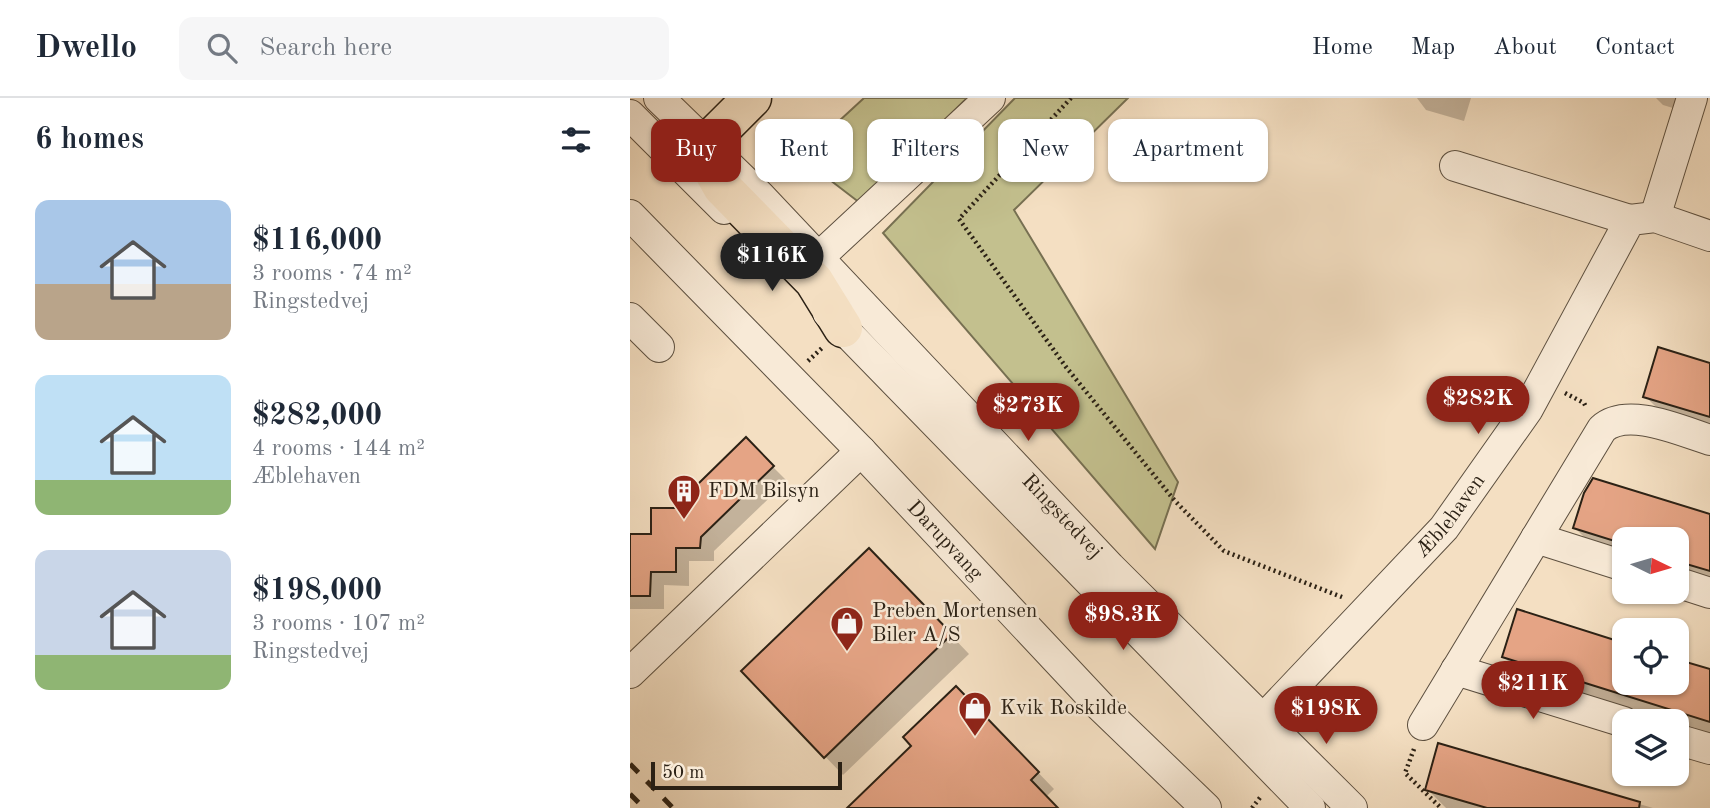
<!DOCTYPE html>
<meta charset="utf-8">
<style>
body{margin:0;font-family:"Old Standard TT",serif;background:#f6f6f7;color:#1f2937;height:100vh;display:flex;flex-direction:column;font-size:26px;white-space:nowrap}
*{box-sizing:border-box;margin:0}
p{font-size:23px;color:#747a83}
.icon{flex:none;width:38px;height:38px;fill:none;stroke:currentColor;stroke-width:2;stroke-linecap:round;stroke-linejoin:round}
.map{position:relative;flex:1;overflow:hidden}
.panel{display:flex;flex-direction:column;background:#fff;width:630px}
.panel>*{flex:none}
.guide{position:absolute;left:21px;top:21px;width:665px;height:63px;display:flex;gap:14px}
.needle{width:46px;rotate:95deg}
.tools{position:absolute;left:982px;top:429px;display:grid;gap:14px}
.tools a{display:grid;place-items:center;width:77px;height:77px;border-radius:14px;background:#fff;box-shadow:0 2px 5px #0004;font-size:35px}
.scale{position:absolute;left:21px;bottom:18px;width:191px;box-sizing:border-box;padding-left:7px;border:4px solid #2b2115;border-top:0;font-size:19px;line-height:24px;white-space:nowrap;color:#2b2115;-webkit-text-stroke:5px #f8ead7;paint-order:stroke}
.price{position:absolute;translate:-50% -60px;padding:0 16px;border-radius:24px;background:#8f2418;color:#fff;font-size:23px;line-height:46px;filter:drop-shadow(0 2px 4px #0008)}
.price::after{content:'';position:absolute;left:50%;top:42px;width:21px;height:16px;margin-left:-10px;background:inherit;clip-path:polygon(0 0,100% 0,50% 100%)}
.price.selected{background:#222;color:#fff}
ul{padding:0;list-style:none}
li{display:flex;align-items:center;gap:21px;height:175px;padding:0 35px}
li span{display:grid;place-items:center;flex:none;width:196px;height:140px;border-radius:14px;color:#555}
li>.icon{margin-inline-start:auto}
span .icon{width:84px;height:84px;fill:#fffc;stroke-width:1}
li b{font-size:30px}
h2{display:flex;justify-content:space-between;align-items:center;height:84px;padding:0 35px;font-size:30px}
.tag{padding:0 24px;border-radius:14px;background:#fff;box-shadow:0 2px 5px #0004;font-size:24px;line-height:63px}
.tag.selected{background:#8f2418;color:#fff}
header{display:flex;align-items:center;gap:42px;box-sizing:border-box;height:98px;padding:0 35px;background:#fff;border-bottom:2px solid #e0e1e3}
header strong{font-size:33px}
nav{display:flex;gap:38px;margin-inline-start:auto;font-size:24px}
.search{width:490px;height:63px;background:#f6f6f7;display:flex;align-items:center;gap:18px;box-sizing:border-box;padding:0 24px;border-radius:14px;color:#747a83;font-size:26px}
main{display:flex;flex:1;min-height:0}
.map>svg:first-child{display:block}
</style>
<header>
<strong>Dwello</strong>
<div class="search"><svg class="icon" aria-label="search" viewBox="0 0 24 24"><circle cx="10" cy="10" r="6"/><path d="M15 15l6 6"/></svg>Search here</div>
<nav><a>Home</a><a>Map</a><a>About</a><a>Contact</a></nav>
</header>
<main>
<section class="panel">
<h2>6 homes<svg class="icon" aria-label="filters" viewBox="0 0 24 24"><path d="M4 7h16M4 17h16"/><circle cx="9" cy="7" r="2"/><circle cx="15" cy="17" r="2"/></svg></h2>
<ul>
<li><span style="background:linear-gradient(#a9c7e8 60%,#b9a48a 0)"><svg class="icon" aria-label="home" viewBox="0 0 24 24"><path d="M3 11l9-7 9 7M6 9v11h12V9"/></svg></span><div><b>$116,000</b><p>3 rooms · 74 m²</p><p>Ringstedvej</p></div></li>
<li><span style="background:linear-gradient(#bfe0f5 75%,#8fb573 0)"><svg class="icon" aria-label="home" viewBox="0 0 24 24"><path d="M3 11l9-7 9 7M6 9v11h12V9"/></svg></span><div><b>$282,000</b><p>4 rooms · 144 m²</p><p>Æblehaven</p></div></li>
<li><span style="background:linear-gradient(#c9d6e8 75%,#8fb573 0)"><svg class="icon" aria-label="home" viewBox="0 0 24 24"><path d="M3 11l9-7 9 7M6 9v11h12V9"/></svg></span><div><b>$198,000</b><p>3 rooms · 107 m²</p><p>Ringstedvej</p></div></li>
</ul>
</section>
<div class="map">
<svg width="1080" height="710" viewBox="0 0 1080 710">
<rect width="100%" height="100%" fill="#f4dfc2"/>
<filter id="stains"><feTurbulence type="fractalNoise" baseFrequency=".00286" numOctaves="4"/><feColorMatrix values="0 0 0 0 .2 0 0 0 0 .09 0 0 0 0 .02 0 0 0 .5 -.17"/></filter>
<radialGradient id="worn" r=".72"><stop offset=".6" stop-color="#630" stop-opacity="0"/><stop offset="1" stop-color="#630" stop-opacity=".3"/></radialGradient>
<path fill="#c3c08e" stroke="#777052" stroke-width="2" d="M234,0H337L230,105L170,59Z
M385,0H498L384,112L548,384L525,451L253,135Z"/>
<path fill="#0003" d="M787,0H841L834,23L796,12Z
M1026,0H1078L1066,17L1033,7Z
M1080,267V335L1039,322L1015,298Z
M116,342L157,383L84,453V463H59V488L34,487V511H0V437L23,438L68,387Z
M1080,418V488L1046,478V441H994V462L969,454L945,430Z
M257,470L339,556L213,677L113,573Z
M994,546V584H1046L1080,573V640L1046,629V623H1027L898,583L874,559Z
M342,606L424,691L416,699L426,710H219Z
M809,648L1023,710H816L797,691Z"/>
<path fill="#e5a485" stroke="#2b2115" stroke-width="2" d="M1028,249L1080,265V319L1013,299Z
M116,339L144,368L71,439L70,450H46V474H21L20,498H0V436H21V410H46L47,386H68Z
M963,380L1080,416V473L1046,463V441H994V446L943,430L954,395Z
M239,450L322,536L194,660L111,573Z
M887,511L994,545V584H1046V561L1080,571V624L872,559Z
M326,588L409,674L401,682L428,710H217L281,648L273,639Z
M808,645L1010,704L1009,710H857L795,692Z"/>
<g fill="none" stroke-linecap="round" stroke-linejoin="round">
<defs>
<g id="minor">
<path id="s1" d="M29,0L130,98L480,469L722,710"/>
<path d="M0,17L94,111"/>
<path d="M825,68L1000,122"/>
<path id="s2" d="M0,117L231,353L471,609L576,710"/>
<path d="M1025,119L1062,0"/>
<path d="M188,160L360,0"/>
<path d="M198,215L680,710"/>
<path d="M0,220L29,249"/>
<path d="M906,440L994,468"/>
<path d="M1046,484L1080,495"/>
<path d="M826,572L994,624"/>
<path d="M0,575L231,353"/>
<path d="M793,627L972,331C997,308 1051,333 1080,342"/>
<path id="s3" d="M621,634L814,430L898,311L1000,122L1025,119L1080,138"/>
<path d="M1046,641L1080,651"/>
</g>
<path id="highway" d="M122,0L77,45L75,59L92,89L184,183L213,230"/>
</defs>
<use href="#minor" stroke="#5d5040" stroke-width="32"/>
<use href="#highway" stroke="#2b2115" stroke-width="41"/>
<path stroke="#2b2115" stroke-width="4.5" stroke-dasharray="2 3.5" stroke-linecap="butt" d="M441,0L329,121L436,269L545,403L594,453L712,499
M178,263L192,250
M935,295L954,305L956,309
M784,651L775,675L811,710
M622,710L632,697"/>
<use href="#minor" stroke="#f8ead7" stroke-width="30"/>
<use href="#highway" stroke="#f4dfc2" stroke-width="38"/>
<path stroke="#2b2115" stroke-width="5" stroke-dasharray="12 12" stroke-linecap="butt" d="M0,666L43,710
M0,696L14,710"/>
</g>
<defs>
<symbol id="building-pin" viewBox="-11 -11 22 30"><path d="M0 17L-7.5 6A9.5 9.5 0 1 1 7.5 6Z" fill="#8f2418" stroke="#f8ead7"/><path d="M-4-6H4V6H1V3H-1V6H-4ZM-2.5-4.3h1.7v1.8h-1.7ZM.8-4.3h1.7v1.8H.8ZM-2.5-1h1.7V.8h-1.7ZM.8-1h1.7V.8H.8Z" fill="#fff"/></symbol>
<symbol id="shop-pin" viewBox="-11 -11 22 30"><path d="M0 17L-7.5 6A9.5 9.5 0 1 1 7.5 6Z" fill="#8f2418" stroke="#f8ead7"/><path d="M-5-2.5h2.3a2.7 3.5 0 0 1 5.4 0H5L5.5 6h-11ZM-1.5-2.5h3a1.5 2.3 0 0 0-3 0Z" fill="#fff"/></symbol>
</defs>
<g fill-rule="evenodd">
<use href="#building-pin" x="35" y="374" width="38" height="52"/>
<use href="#shop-pin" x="198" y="506" width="38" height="52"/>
<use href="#shop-pin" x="326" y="591" width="38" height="52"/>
</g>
<g text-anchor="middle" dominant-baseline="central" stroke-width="5" stroke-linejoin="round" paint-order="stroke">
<g font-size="21" fill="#2b2115" stroke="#f8ead7" text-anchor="start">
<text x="78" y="393">FDM Bilsyn</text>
<text x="242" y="513">Preben Mortensen<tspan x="242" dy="24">Biler A/S</tspan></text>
<text x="370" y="610">Kvik Roskilde</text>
</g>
<g font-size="21" fill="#2b2115" stroke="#f8ead7">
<text stroke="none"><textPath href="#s3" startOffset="294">Æblehaven</textPath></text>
<text stroke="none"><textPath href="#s1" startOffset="581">Ringstedvej</textPath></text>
<text stroke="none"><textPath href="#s2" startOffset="453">Darupvang</textPath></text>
</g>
</g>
<rect width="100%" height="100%" filter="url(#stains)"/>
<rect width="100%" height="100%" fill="url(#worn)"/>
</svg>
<div class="tools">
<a><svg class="needle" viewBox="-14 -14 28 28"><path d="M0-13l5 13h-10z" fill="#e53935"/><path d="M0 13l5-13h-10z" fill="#747a83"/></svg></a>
<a><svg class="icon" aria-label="locate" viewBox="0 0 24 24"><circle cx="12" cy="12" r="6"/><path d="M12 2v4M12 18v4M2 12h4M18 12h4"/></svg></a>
<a><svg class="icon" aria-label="layers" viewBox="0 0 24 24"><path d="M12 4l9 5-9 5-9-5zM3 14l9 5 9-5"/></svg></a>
</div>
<div class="scale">50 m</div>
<b class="price selected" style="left:142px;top:195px">$116K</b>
<b class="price" style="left:848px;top:338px">$282K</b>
<b class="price" style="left:398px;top:345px">$273K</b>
<b class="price" style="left:493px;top:554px">$98.3K</b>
<b class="price" style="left:903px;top:623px">$211K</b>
<b class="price" style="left:696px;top:648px">$198K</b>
<div class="guide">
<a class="tag selected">Buy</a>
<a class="tag">Rent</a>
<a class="tag">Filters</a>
<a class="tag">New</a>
<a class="tag">Apartment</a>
</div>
</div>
</main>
